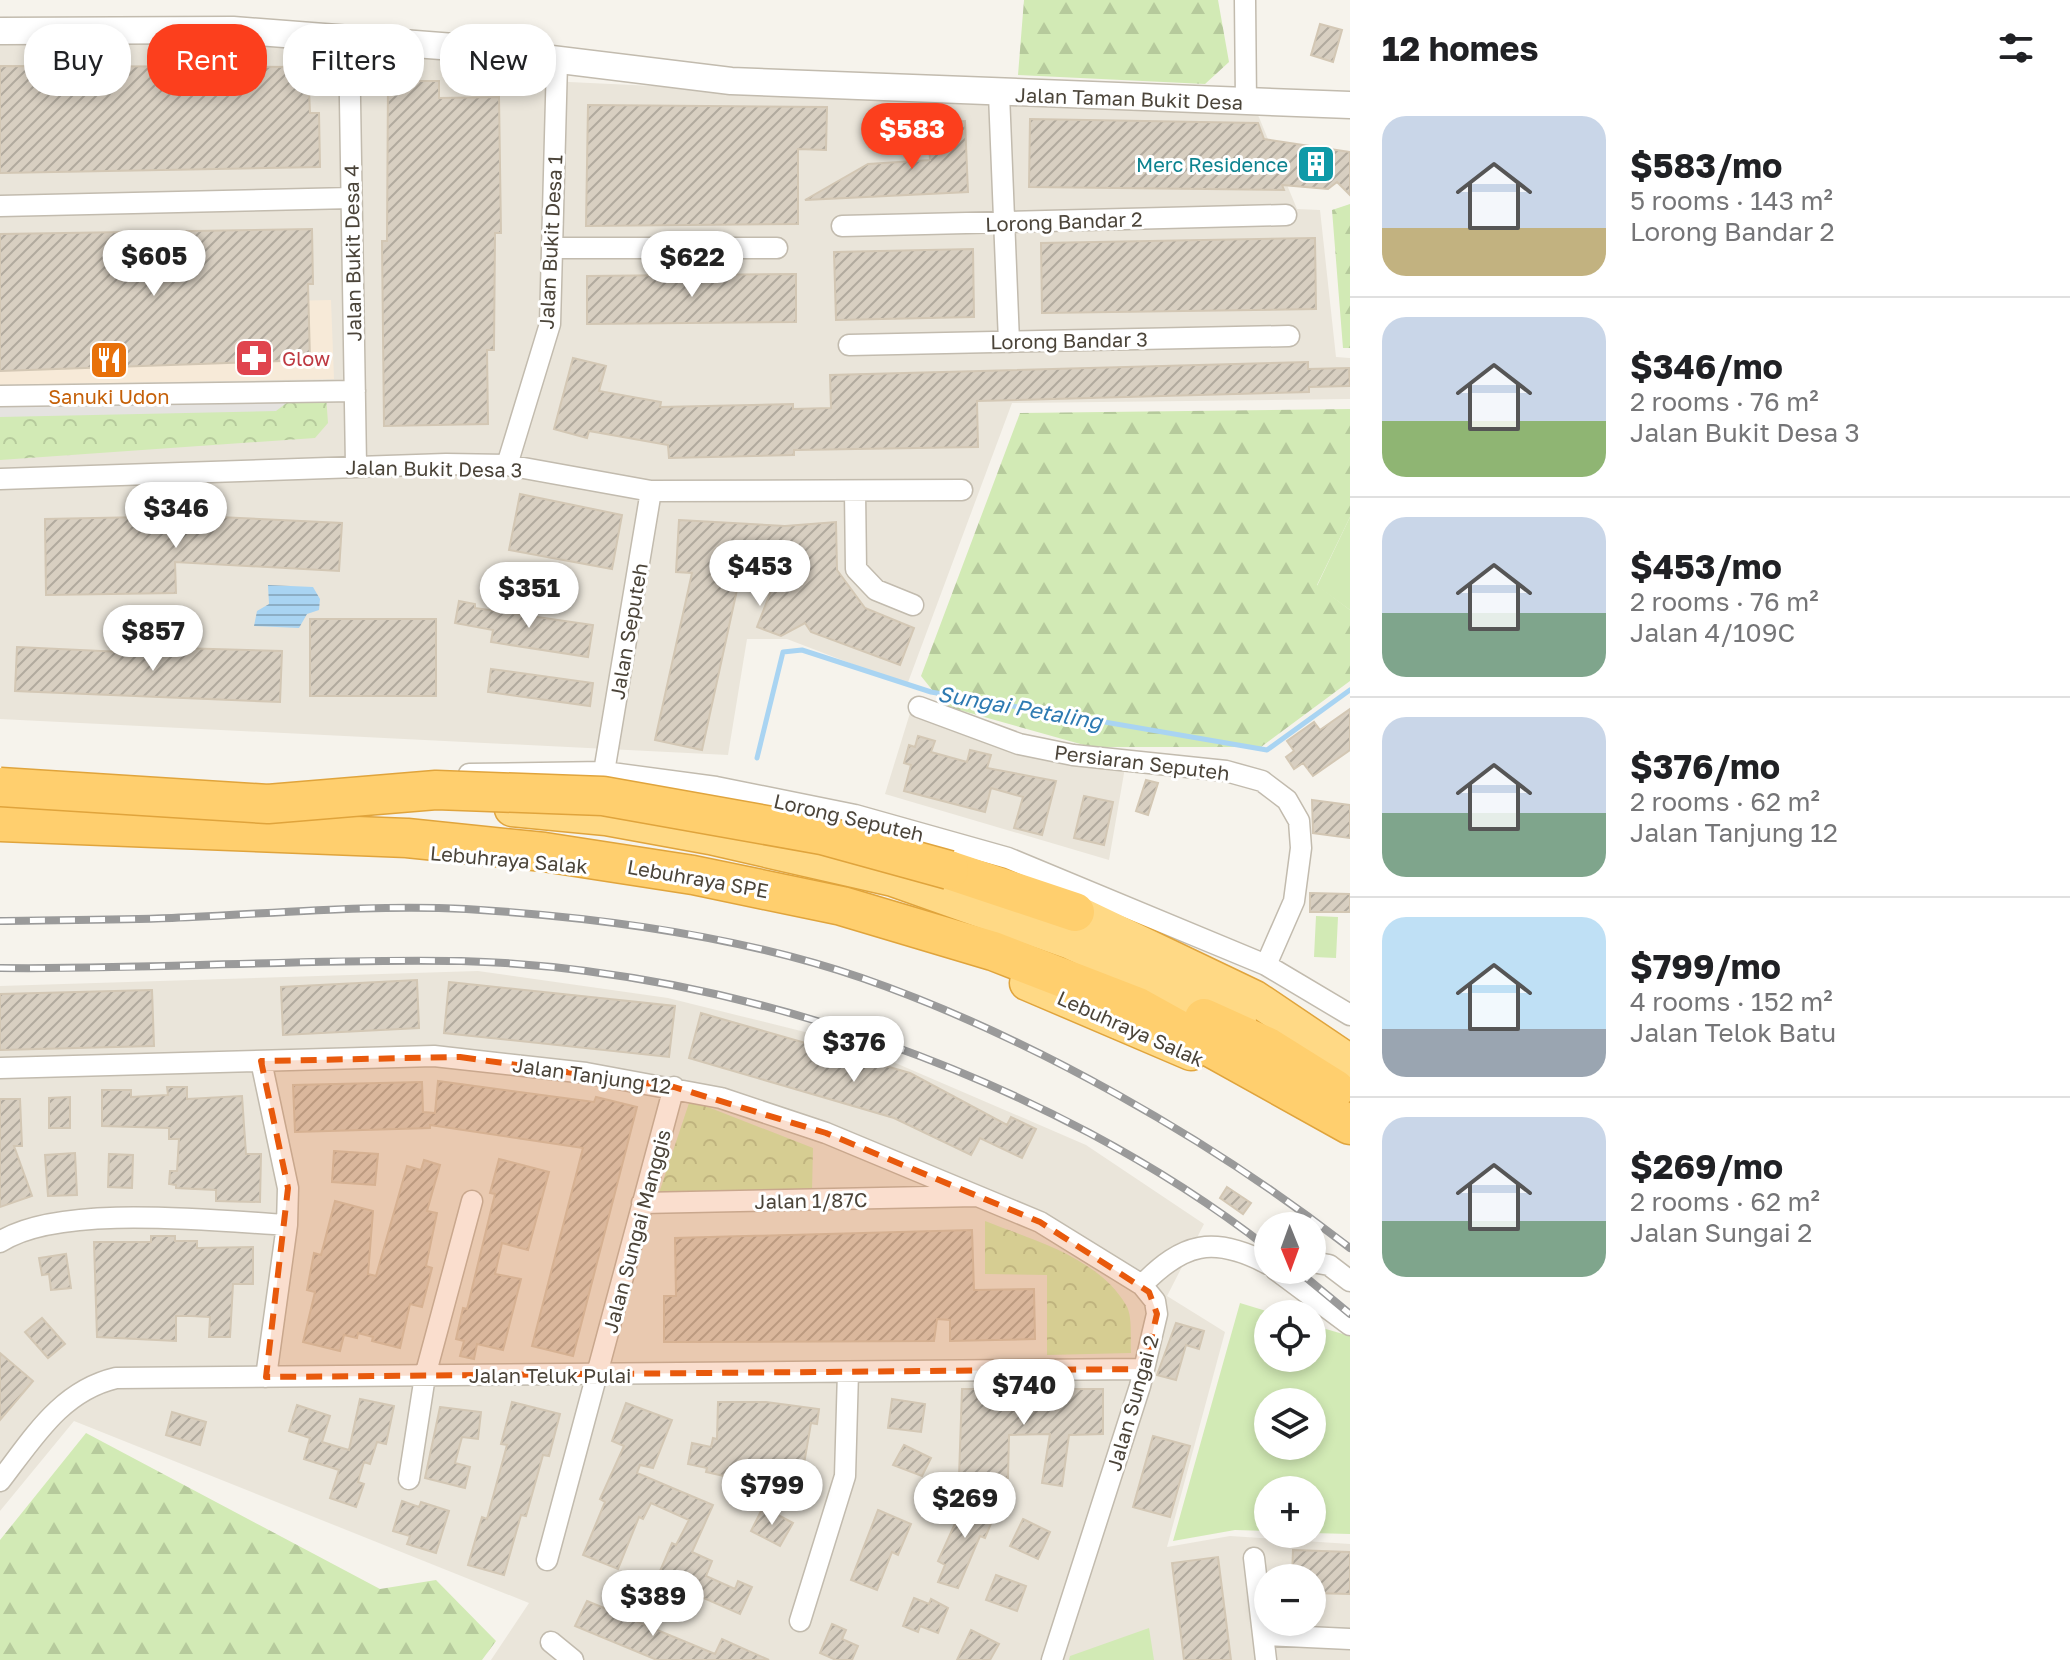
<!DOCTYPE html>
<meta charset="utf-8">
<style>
body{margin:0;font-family:"Golos Text",sans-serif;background:#f2f2f2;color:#202124;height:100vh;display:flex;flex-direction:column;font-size:30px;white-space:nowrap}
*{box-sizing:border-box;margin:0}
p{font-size:26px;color:#757577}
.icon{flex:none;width:44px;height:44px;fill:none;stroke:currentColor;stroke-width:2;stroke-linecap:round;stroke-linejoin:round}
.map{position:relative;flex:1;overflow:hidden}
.side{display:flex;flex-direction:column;background:#fff;width:720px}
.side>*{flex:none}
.guide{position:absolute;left:24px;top:24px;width:760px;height:72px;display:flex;gap:16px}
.needle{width:52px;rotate:179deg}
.controls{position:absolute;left:1254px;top:1212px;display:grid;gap:16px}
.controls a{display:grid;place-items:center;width:72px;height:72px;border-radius:50%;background:#fff;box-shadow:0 4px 12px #0003;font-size:40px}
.price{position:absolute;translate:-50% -68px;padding:0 18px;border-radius:28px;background:#fff;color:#222;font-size:26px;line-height:52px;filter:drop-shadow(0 2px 4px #0008)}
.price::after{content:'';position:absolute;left:50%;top:48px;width:24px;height:18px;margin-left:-12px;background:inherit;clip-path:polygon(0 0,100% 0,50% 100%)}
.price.current{background:#fc3f1d;color:#fff}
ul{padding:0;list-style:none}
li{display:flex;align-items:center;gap:24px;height:200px;padding:0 32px}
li+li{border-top:2px solid #e0e0e0}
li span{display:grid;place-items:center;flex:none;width:224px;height:160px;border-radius:24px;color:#555}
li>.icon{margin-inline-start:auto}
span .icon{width:96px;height:96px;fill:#fffc;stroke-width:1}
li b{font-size:34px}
h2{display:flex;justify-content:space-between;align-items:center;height:96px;padding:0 32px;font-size:34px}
.pill{padding:0 28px;border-radius:32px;background:#fff;box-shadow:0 4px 12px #0003;font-size:28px;line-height:72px}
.pill.current{background:#fc3f1d;color:#fff}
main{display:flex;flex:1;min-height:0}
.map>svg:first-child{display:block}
</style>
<main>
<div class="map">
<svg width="1350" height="1660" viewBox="0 0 1350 1660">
<defs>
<pattern id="forest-firs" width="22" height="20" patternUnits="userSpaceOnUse" patternTransform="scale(2)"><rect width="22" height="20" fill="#d2eab5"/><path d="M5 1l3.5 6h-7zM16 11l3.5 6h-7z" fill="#b6ca9c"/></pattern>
<pattern id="park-crowns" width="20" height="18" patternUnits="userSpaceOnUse" patternTransform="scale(2)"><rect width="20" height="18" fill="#d2eab5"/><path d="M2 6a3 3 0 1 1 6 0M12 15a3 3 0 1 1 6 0" fill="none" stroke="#b6ca9c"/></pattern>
<pattern id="water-rules" width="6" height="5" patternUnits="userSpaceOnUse" patternTransform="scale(2)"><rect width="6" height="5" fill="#a9d4f2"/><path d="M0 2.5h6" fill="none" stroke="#8caec5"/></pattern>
<pattern id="building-hatch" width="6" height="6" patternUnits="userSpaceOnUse" patternTransform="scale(2)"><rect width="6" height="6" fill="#d8cfc1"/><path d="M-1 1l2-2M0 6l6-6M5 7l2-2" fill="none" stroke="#b1aa9e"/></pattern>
</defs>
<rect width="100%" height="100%" fill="#f6f3ec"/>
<path fill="#eae5da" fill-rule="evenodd" d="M200,38L389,50L569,82L1258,115L1297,209L1320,210L1336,357L1350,358V399L1012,403L907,685L787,639H747L728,755L0,719V39Z
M915,697L1030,739L1127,756L1109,860L885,794Z
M478,971L668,998L849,1043L1086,1145L1204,1224L1167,1296L1225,1332L1167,1547L1230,1536L1350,1544V1660H491L529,1603L74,1421L0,1511V986ZM1268,1578H1312V1622H1268Z"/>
<path fill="#f7ead8" d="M331,300L334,379L0,385V307Z"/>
<path fill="#d2eab5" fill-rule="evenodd" d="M1350,517V610L1317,586Z
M1316,916L1338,917L1336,958L1314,957Z
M1240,1303L1276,1314H1268V1358H1312V1325L1350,1336V1534L1312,1533V1490H1268V1531L1235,1530L1173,1541ZM1312,1402V1446H1268V1402Z
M1149,1628L1154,1660H1069L1070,1656Z"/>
<path fill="url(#forest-firs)" d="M1024,0H1218L1229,62L1205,84L1018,75Z
M1350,204V348H1343L1332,210Z
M1350,409V517L1317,585L1350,610V681L1261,747H1091L945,706L921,676L1020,413Z
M86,1433L380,1589L436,1580L496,1641L482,1660H0V1540Z"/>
<path fill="url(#park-crowns)" d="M326,395L328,423L315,438L0,460V403Z
M690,1100L813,1148L812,1191L657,1199Z
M985,1221C1032,1240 1098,1257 1126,1305C1133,1316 1130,1340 1131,1353L1047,1355V1275L985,1274Z"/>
<path fill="#e5e3e0" d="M297,395L276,411L0,417V403Z"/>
<path fill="url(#water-rules)" d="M268,585L313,587L320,599L319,610L307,614L299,628L254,626L257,611L269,604Z"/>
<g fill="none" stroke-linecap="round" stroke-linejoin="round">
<path stroke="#a9d4f2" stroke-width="5" d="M757,758L783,652L802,650L931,692L1267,750L1350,690"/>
</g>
<path fill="url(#building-hatch)" stroke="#d3c7b4" stroke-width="2" d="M1320,24L1342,30L1333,62L1311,55Z
M0,66L308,67L310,113H319L320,167L0,173Z
M388,81H439V98L499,97L501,233H495L494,350H487L488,424L384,426L382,241H387Z
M588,105L827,107L826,150L798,149V224L586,226Z
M1030,119L1258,123L1264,139L1350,152V195L1337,182L1328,189L1282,185L1284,190L1029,187Z
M965,121L968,192L805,200L868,164L930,160L928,123Z
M312,229L313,284H308L310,360L0,371V234Z
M1315,238L1316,309L1042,313L1041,243Z
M973,249L974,317L836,320L834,252Z
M796,274V322L587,324V276Z
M573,358L606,366L599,391L661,402L660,407L793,404V409L831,408L830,375L1308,362V369L1349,368L1350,386L1309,387V392L977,401L978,447L794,450V455L669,458L668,445L589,431L587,438L554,429Z
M520,494L622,515L612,569L509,550Z
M197,516L342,523L339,571L175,562L176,593L46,595L45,519Z
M679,520L785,526L836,522L837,570L865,608L914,628L900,665L811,632L805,623L781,636L757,627L776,578L740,576L702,750L655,740L692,573L676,572Z
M459,601L475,604V608L593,625L588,657L491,642L493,630L455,623Z
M310,619H436V696H310Z
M17,647L143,653L144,647L282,651L280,702L15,691Z
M491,669L593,683L590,706L488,692Z
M1350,709V750L1313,776L1303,763L1294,769L1286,757L1294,751L1287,741L1314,722L1320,730Z
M918,736L935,741L931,752L967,762L970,750L991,755L987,768L1056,781L1042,835L1014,828L1023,797L991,788L985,812L904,791L911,765L904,763L909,745L915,747Z
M1146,780L1158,783L1148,815L1136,811Z
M1084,796L1113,802L1104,845L1074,838Z
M1312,800L1350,805V838L1313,833Z
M1310,893L1350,894V912H1310Z
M417,980L419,1028L283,1035L281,987Z
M449,982L675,1006L669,1057L444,1033Z
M152,990L154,1046L0,1050V994Z
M701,1013L910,1073L1007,1125L1011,1117L1036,1129L1022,1158L980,1138L971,1155L894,1118L689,1058Z
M438,1081L594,1102L596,1097L637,1107L573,1356L532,1346L583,1148L430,1125V1128L295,1132L293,1085L422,1082L423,1112L435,1113Z
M167,1087H187V1099L242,1096L246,1154H261L260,1202L216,1201V1190L176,1188V1185L169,1184L170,1171H177L179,1139H169V1128L102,1126V1090H131V1097L168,1095Z
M70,1097V1128H49V1098Z
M0,1099H20L22,1146H14L32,1196L0,1207Z
M334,1151L378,1154L375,1185L332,1182Z
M75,1153L77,1195L48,1196L45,1155Z
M109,1154L133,1155L132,1188L108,1187Z
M499,1159L549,1172L528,1250L502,1243L495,1274L521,1279L503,1350L477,1344L474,1359L460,1356L464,1341L456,1339L463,1308L467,1309L495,1194L490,1193Z
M424,1160L440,1165L427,1211L437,1213L426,1266L432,1268L422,1307L410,1304L400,1348L372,1341L373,1337L358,1333L357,1338L344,1335L340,1351L303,1342L315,1292L307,1290L314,1253L321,1255L335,1201L373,1211L368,1274L376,1276L407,1166L421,1170Z
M1227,1187L1251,1203L1243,1214L1220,1198Z
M972,1230L974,1290L1034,1289L1035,1339L950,1341V1320L937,1319L934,1341L664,1342V1296H676L675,1238Z
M151,1236H175V1241H197V1248L253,1247V1284H233L230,1337H209L210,1317L191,1316H176V1341L97,1337L94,1242H151Z
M66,1254L71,1288L51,1290L49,1274L42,1275L39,1258Z
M42,1318L65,1344L48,1358L25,1332Z
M1176,1323L1204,1331L1199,1349L1186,1345L1176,1380L1157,1375Z
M0,1353L33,1381L0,1420Z
M962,1389H1103V1434L1069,1435L1062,1486L1042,1483L1050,1434L1009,1435L1008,1478L959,1477Z
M360,1399L394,1406L386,1444L377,1442L370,1464L364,1462L358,1482L364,1484L356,1507L330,1498L339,1470L304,1459L310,1438L289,1431L297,1405L330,1416L322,1442L349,1450Z
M892,1399L925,1404L921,1432L888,1428Z
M512,1402L560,1414L549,1456L543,1455L526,1516L521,1515L504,1575L468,1565L482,1517L487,1519L507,1445L501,1444Z
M718,1402H766L819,1409L817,1424L811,1423L799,1493L706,1472L707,1468L688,1464L692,1443L711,1447L713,1438L717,1439Z
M626,1403L672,1420L653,1468L640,1465L637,1473L713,1505L692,1552L712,1561L706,1576L735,1589L738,1581L752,1587L740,1614L697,1595L694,1602L654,1585L672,1543L676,1545L689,1520L651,1503L643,1519L639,1517L618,1569L583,1555L605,1502L600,1499L624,1446L612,1441Z
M440,1407L481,1412L478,1439L462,1437L455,1463L470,1467L465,1488L425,1478Z
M172,1412L206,1422L200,1445L166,1435Z
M1153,1436L1190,1446L1170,1517L1133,1507Z
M904,1445L931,1458L922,1476L893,1465Z
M967,1497L997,1509L985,1538L980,1536L958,1588L938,1582L945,1565L938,1561Z
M402,1501L419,1507L421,1502L449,1511L436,1553L407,1544L410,1536L393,1531Z
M763,1507L793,1523L780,1546L751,1531Z
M878,1510L911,1524L898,1555L892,1552L877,1590L851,1580Z
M1023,1519L1050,1532L1038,1559L1010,1546Z
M1293,1550L1350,1552V1594L1312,1593V1578H1292Z
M1218,1557L1231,1660H1184L1172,1563Z
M996,1575L1026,1586L1017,1611L986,1600Z
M914,1598L929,1604L931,1599L948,1608L938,1633L920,1626L918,1632L903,1626Z
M587,1601L715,1654L722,1639L769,1660H657L575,1626Z
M832,1624L846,1630L842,1639L858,1646L852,1660H836L820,1653Z
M971,1630L999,1644L990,1660H957Z"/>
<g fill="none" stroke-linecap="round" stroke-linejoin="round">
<defs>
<path id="minor" d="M1245,0L1246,102
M349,40L356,465
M999,94L1009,342
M0,206L351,198
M842,226L1286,215
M553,248H777
M849,345L1289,336
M0,396L355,391
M507,465L550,324L557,62
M0,479L446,464L507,465L651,491L962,490
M855,491L856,569L876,590L913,605
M919,707L1019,744L1073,755L1226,771L1262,781L1287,800L1299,821L1301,848L1294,901L1266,965
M604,772L651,491
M469,774L604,772L716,787L855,815L1008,858L1266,965L1350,1015
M261,1061L288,1188L287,1225L266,1377
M0,1068L434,1056L586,1073L721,1098L826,1133L1040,1222L1142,1285L1155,1301L1157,1314L1140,1386L1052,1660
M642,1203L976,1196
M0,1242C59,1203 216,1221 287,1225
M1312,1262L1329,1265L1350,1281
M1276,1270L1350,1325
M1142,1285C1183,1243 1213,1235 1268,1264
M409,1479L425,1376L472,1201
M0,1481C34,1437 61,1391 116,1378L1144,1369
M1254,1558L1266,1660
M547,1560L674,1087
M800,1621L845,1476L848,1372
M1264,1635L1350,1639
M551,1642L573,1660"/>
<path id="tertiary" d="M0,31L233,30L454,47L731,81L1350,105"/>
<path id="trunk" d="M512,809L606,818L710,837L893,879L1071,942L1239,1021
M1050,907L1075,912L1255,998L1350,1062
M1027,983L1191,1053"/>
<path id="motorway" d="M0,822L407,838L544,852L693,875L842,906L993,951L1138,1007L1350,1125
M949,870L1075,912
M1204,1018L1268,1047L1335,1089"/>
</defs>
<use href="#minor" stroke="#c2bbae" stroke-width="23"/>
<use href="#tertiary" stroke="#c2bbae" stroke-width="29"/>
<use href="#trunk" stroke="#e0a43c" stroke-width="37"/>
<use href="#motorway" stroke="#e0a43c" stroke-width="41"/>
<use href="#minor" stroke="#fff" stroke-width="20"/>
<use href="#tertiary" stroke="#fff" stroke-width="26"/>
<use href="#trunk" stroke="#ffd985" stroke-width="34"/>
<use href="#motorway" stroke="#ffcf6e" stroke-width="38"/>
<defs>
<path id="rail" d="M0,921C57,920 115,920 172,918C270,914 369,904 466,909C598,917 737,935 862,978C1029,1036 1210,1139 1350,1248
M0,968C154,970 307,958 461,961C736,968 1051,1079 1268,1248
M1297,1270L1350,1314"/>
</defs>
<use href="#rail" stroke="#9a9a9a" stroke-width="8"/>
<use href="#rail" stroke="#fff" stroke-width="5" stroke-dasharray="15" stroke-linecap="butt"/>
<defs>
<path id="motorway-bridge" d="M0,787L268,804L436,790L603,796L822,835L949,870"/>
</defs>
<use href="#motorway-bridge" stroke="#e0a43c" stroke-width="41" stroke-linecap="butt"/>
<use href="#motorway-bridge" stroke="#ffcf6e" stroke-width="38"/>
</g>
<path fill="#e8590c" fill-opacity="0.2" stroke="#e8590c" stroke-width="6" stroke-dasharray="16 10" stroke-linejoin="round" d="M460,1057L674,1087L826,1133L1040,1222L1149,1292L1157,1314L1144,1369L266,1377L288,1188L261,1061Z"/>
<defs>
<symbol id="building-square" viewBox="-11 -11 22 22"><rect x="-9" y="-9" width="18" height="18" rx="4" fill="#0f9aa8" stroke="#fff"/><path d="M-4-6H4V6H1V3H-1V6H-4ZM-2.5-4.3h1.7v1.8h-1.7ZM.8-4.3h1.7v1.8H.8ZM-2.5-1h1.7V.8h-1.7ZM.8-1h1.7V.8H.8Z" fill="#fff"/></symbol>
<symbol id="pharmacy-square" viewBox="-11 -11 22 22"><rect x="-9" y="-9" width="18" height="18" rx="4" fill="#e0444e" stroke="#fff"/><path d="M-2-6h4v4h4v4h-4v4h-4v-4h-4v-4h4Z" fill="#fff"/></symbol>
<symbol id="restaurant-square" viewBox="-11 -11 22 22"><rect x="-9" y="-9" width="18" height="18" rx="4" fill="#e8710a" stroke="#fff"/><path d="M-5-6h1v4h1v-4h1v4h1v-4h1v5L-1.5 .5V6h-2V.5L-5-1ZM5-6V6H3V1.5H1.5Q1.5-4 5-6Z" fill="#fff"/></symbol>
</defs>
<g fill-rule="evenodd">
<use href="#building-square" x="1294" y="142" width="44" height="44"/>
<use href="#pharmacy-square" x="232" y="336" width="44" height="44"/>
<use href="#restaurant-square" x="87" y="338" width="44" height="44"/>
</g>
<g text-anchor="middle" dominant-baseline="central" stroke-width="6" stroke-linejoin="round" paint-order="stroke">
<g font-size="20" fill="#4b4439" stroke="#fff">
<text transform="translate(1129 98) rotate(2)">Jalan Taman Bukit Desa</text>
<text transform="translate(1064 221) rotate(-2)">Lorong Bandar 2</text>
<text transform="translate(550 242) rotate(-87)">Jalan Bukit Desa 1</text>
<text transform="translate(352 253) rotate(-91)">Jalan Bukit Desa 4</text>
<text transform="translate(1069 340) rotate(-1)">Lorong Bandar 3</text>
<text transform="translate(434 468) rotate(1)">Jalan Bukit Desa 3</text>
<text transform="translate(628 631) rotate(-80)">Jalan Seputeh</text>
<text transform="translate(1142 762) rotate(7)">Persiaran Seputeh</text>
<text transform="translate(849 817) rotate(13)">Lorong Seputeh</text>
<text transform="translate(509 859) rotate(5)">Lebuhraya Salak</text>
<text transform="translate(698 878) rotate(10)">Lebuhraya SPE</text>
<text transform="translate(1131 1028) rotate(24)">Lebuhraya Salak</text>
<text transform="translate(592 1075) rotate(8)">Jalan Tanjung 12</text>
<text transform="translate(811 1200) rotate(-1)">Jalan 1/87C</text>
<text transform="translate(636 1231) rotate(-75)">Jalan Sungai Manggis</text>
<text x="550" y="1375">Jalan Teluk Pulai</text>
<text transform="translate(1132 1403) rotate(-74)">Jalan Sungai 2</text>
</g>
<g font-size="20" fill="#0d838f" stroke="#fff" text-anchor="end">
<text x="1288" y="164">Merc Residence</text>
</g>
<g font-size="20" fill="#be3a42" stroke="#fff" text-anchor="start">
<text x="282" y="358">Glow</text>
</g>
<g font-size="20" fill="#c56008" stroke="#fff">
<text x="109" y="396">Sanuki Udon</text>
</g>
<g font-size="22" font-style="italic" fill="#2e7ab2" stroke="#fff">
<text transform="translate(1020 707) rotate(10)">Sungai Petaling</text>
</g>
</g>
</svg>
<div class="controls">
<a><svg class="needle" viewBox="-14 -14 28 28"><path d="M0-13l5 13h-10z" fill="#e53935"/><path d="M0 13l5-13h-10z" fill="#757577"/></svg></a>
<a><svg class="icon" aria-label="locate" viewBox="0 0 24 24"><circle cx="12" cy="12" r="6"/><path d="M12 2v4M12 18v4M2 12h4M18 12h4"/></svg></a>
<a><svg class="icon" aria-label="layers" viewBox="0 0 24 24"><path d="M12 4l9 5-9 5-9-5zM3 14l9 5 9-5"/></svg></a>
<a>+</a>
<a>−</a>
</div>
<b class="price current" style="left:912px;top:171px">$583</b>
<b class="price" style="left:154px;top:298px">$605</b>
<b class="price" style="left:692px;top:299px">$622</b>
<b class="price" style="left:176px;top:550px">$346</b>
<b class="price" style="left:760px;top:608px">$453</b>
<b class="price" style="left:529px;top:630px">$351</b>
<b class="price" style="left:153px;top:673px">$857</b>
<b class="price" style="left:854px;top:1084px">$376</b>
<b class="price" style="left:1024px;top:1427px">$740</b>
<b class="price" style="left:772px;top:1527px">$799</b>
<b class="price" style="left:965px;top:1540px">$269</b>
<b class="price" style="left:653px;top:1638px">$389</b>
<div class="guide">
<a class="pill">Buy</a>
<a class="pill current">Rent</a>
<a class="pill">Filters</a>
<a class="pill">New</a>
</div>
</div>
<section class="side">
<h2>12 homes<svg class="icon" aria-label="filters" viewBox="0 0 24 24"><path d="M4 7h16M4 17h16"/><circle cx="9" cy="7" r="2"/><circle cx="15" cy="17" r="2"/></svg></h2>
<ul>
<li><span style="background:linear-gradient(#c9d6e8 70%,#c2b280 0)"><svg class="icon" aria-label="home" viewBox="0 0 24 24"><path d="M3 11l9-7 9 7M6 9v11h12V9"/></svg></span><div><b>$583/mo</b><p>5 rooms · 143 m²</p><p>Lorong Bandar 2</p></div></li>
<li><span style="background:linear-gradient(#c9d6e8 65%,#8fb573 0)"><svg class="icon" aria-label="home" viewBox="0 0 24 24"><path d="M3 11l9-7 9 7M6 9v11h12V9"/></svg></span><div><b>$346/mo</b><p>2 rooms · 76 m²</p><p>Jalan Bukit Desa 3</p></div></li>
<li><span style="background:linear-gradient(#c9d6e8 60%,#7fa58c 0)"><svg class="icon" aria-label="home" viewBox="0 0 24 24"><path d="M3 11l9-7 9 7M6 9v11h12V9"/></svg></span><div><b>$453/mo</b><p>2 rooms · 76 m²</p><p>Jalan 4/109C</p></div></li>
<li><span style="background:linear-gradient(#c9d6e8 60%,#7fa58c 0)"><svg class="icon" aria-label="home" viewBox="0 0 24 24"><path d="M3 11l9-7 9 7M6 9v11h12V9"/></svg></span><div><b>$376/mo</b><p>2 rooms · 62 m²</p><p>Jalan Tanjung 12</p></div></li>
<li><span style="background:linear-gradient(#bfe0f5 70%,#9aa5b1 0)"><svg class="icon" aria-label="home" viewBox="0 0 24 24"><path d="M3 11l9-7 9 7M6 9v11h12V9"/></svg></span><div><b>$799/mo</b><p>4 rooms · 152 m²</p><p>Jalan Telok Batu</p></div></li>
<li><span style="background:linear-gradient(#c9d6e8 65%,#7fa58c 0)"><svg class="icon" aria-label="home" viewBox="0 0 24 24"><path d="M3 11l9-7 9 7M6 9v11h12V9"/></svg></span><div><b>$269/mo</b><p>2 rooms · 62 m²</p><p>Jalan Sungai 2</p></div></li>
</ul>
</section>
</main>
